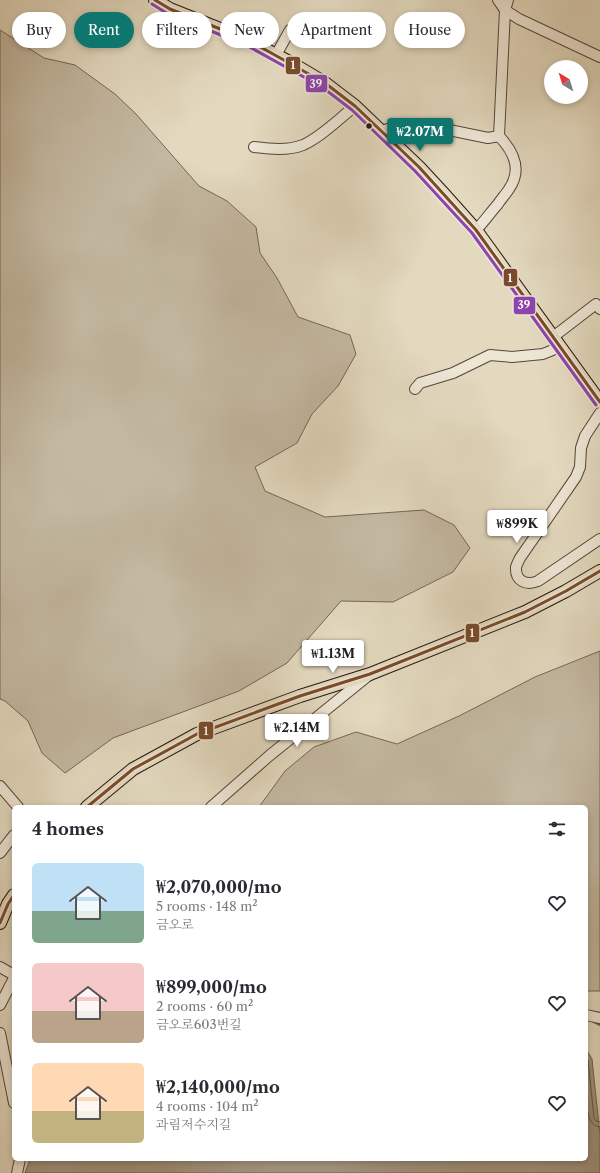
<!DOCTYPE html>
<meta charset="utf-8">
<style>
body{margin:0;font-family:"Libre Caslon Text","Noto Serif KR",serif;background:#f7f7f7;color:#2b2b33;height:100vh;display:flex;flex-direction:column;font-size:15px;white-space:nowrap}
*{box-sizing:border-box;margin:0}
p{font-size:13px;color:#7c7c81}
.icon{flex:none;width:22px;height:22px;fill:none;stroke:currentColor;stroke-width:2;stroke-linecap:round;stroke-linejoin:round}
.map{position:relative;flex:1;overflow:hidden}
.sheet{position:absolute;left:12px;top:805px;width:576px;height:356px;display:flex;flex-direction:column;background:#fff;border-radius:6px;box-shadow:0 2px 6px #0003}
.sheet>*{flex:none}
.guide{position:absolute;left:12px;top:12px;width:576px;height:36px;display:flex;gap:8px}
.needle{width:26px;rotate:322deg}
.buttons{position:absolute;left:544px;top:60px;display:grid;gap:8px}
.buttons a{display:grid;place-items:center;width:44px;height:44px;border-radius:50%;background:#fff;box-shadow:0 2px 6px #0003;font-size:20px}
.price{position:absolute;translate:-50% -34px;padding:0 9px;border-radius:4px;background:#fff;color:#222;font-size:13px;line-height:26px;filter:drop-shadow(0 1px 2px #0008)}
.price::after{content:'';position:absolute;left:50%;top:24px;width:12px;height:9px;margin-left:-6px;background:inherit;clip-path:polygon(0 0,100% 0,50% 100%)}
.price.on{background:#0f766e;color:#fff}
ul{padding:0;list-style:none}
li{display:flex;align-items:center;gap:12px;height:100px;padding:0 20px}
li span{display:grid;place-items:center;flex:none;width:112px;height:80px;border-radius:6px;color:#555}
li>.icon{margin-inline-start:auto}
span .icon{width:48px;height:48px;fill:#fffc;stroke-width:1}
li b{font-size:17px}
h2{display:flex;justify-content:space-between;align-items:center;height:48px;padding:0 20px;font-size:17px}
.chip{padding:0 14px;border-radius:18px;background:#fff;box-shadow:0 2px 6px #0003;font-size:14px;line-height:36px}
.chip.on{background:#0f766e;color:#fff}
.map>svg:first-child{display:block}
</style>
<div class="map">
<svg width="600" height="1173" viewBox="0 0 600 1173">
<rect width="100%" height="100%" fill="#e3d9bf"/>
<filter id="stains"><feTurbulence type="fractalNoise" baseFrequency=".005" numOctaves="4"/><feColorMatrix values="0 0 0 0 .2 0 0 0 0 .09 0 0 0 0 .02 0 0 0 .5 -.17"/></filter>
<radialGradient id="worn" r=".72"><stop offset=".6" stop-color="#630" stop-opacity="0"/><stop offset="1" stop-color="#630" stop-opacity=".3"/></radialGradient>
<path fill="#c3b8a1" stroke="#746658" d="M0,30L44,58L75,65L115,94L136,114L199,186L227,201L256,227L260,253L277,278L298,317L350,335L356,354L338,386L312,414L297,443L255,467L265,491L325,517L424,510L454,525L470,548L453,572L393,602L341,601L287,663L239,691L113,738L65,773L42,753L28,721L5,701L0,699Z
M600,651V991H586V807H259L285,771L314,747L356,732L397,744L459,716L535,677Z"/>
<path fill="#a39683" stroke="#716255" d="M586,1049L592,1059L600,1135V1173H25L30,1159H586Z"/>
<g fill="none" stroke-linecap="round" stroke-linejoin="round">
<path stroke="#645649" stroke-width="1" d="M586,1057L588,1060L594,1118L596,1121L600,1122
M586,1090C587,1101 585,1126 600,1127"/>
<path stroke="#716255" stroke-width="2.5" d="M590,1020L600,1025"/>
<defs>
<path id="minor" d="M498,0L505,10L519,19L600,57
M276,55L290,30L330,35
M382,131L400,125L420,124L488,138L499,136
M254,147C270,149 288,151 303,145C321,137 340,118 355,106
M476,230C484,222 490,213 498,204C501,199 506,194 509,189C523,169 513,151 499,136L505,10L508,0
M553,337L596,304L600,309
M415,389L420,383L453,373L490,355L512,357L543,354L560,347
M600,413L585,436L581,448L580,467L576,477L520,558C519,560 517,564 516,567C515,581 526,586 538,581L600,539
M0,786L18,807
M211,807L269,756L369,675
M0,853L14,835
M0,967L14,975
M0,1005L14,978
M586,1015L600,1018
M0,1033L14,1103
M17,1173L20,1159"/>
<path id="major" d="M155,0L170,9L248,40L293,64L325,83L355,106L419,167L444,194L476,230L600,402
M87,807L133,769L197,734L300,696L370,674L525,612L566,591L600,571
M0,923L8,904L14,895"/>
</defs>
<use href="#minor" stroke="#55463b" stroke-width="12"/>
<use href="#major" stroke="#26150f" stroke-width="14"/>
<use href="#minor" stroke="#ede6d5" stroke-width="10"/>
<use href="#major" stroke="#e3d9bf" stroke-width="12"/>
<defs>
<path id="bus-1" d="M155,0L170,9L248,40L325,83L355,106L419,167L476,230L600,402
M87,807L133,769L197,734L300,696L370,674L525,612L566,591L600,571
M0,923L8,904L14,895"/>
<path id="bus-2" d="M152,4L168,14L246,45L322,87L352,110L415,171L472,233L596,405"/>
</defs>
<use href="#bus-1" stroke="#ede6d5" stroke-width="6"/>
<use href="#bus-2" stroke="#ede6d5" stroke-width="6"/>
<use href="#bus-1" stroke="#7a4b2a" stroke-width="3"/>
<use href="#bus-2" stroke="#8e44ad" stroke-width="3"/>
</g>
<circle fill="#26150f" stroke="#ede6d5" stroke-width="1.5" cx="369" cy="126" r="3.5"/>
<g stroke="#ede6d5" stroke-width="1.5">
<rect x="285" y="56" width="16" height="19" rx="4" fill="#7a4b2a"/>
<rect x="305" y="74" width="23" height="19" rx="4" fill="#8e44ad"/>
<rect x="503" y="268" width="15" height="19" rx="4" fill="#7a4b2a"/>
<rect x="513" y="296" width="23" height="19" rx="4" fill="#8e44ad"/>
<rect x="465" y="623" width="15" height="20" rx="4" fill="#7a4b2a"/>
<rect x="198" y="721" width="16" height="19" rx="4" fill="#7a4b2a"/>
</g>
<g font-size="11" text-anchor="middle" font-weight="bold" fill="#fff">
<text x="293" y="69">1</text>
<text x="316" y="88">39</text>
<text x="510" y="282">1</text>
<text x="524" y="309">39</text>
<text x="472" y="637">1</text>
<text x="206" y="735">1</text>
</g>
<rect width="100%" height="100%" filter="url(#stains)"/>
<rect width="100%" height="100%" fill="url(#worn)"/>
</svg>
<div class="buttons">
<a><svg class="needle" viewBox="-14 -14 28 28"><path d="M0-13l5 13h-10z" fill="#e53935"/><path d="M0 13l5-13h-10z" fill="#7c7c81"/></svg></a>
</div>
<b class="price on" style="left:420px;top:152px">₩2.07M</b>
<b class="price" style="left:517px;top:544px">₩899K</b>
<b class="price" style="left:333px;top:674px">₩1.13M</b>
<b class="price" style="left:297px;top:748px">₩2.14M</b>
<div class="guide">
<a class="chip">Buy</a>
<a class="chip on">Rent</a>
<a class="chip">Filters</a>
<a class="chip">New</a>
<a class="chip">Apartment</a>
<a class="chip">House</a>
</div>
<section class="sheet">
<h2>4 homes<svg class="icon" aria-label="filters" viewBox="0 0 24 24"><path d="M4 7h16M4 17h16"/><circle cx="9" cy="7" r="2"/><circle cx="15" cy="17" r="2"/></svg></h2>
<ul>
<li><span style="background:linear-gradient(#bfe0f5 60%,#7fa58c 0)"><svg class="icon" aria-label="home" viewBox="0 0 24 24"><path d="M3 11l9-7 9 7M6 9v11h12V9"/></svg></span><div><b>₩2,070,000/mo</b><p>5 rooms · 148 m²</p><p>금오로</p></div><svg class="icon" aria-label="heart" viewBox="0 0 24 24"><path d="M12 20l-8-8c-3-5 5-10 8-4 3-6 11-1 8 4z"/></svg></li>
<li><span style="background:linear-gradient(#f6c9c9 60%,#b9a48a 0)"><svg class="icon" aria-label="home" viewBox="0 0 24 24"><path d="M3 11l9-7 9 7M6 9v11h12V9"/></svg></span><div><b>₩899,000/mo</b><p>2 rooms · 60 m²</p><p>금오로603번길</p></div><svg class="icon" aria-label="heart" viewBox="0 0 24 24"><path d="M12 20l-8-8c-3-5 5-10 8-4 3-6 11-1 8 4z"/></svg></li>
<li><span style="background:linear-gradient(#ffd9b3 60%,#c2b280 0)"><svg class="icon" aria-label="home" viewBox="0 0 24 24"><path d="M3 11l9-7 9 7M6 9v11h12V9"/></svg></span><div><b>₩2,140,000/mo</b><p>4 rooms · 104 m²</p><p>과림저수지길</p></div><svg class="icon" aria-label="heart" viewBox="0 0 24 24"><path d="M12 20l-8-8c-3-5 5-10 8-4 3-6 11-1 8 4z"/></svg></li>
</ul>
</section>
</div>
